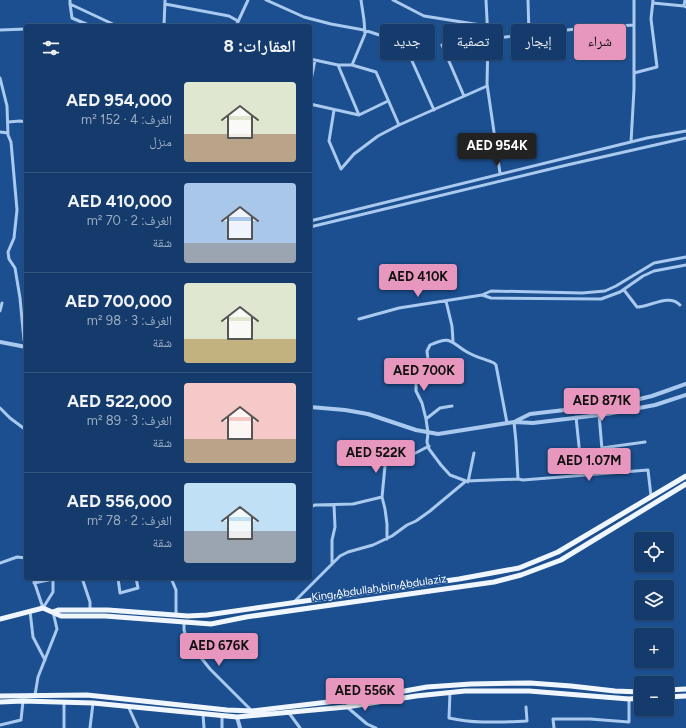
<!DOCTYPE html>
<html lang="ar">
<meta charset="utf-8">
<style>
body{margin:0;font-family:Figtree,"Noto Naskh Arabic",sans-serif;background:#1d4271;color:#f1f3f6;direction:rtl;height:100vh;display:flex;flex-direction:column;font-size:15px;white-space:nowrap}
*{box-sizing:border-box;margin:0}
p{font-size:13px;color:#9dadc1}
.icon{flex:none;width:22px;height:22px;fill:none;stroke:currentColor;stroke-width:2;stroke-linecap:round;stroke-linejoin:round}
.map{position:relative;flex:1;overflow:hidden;direction:ltr}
.side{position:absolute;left:24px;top:24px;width:288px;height:556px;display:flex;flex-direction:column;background:#143b6b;border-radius:4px;box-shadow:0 1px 3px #0004,0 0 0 1px #33557e;direction:rtl}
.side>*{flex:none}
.guide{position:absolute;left:324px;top:24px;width:302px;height:36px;direction:rtl;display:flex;gap:8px}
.buttons{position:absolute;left:634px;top:532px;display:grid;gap:8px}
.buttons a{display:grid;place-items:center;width:40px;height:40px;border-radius:4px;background:#143b6b;box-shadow:0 1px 3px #0004,0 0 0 1px #33557e;font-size:20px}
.price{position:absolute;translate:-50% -34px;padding:0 9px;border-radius:4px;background:#e797bd;color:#111;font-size:13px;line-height:26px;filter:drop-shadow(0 1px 2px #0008)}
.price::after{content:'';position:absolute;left:50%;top:24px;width:12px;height:9px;margin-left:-6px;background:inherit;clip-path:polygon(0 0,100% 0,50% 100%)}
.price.on{background:#222;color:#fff}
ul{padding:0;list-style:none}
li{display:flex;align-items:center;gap:12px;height:100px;padding:0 16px}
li+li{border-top:1px solid #33557e}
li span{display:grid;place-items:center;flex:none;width:112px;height:80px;border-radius:4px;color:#555}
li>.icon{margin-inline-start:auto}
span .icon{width:48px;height:48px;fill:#fffc;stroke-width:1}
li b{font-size:17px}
h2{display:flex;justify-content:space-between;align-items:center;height:48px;padding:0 16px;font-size:17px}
.chip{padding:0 14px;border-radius:4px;background:#143b6b;box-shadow:0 1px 3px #0004,0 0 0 1px #33557e;font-size:14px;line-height:36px}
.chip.on{background:#e797bd;color:#111}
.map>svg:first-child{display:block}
</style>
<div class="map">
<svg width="686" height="728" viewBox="0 0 686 728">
<rect width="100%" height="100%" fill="#1b4f8f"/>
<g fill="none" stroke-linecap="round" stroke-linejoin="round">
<path stroke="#a9c9ee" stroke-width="3" d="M70,0V4L117,26
M266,0L304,17L331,24L364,30L404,43L434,110
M361,0L364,20L365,34L352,65L376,72L399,125L487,86
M393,0L424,16L487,26
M486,0L488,39L487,84L500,173
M528,0L529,34
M634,0V25
M685,0L684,6L686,7
M653,3L684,6
M70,4L72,18L91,26
M165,4L229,16L238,21
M164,26L165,0
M236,26L248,0
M0,30L26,29
M488,39L576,29L634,25V89L631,142
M442,45L464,96
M310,59L338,65H352
M338,65L359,115
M634,73L657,67L651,19L653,0
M0,78L7,106L8,135L11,142L17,210L14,238L8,252L9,259L15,268L20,298L24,340L26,342
M310,85L315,60
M310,104L359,115L388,101
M334,110L329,141L341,169L354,154L378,136L399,125
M8,122L20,121L26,122
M0,132L8,133
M310,221L647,138L686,131
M310,227L567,165L686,138
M686,257L654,263L616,286L605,291L582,293L491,291L482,295L491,298L601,299L620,292L643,276L654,271L686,265
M624,290L637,307C650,307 669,293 680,305
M446,301L452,326L453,341
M0,311L2,303
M359,319L399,308L482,295
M428,360L427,351L430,345C452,335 450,342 467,352C475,357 485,359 494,363L496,365L507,423
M439,360H428L414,364L412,365L416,380V391L422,403L426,419L428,433L427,442L429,449L441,465L450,475L466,481
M0,408L10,418L26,430
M599,414L604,473
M576,417L582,475
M426,419L440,408L452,406
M602,448L645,442
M518,479L523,480L648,470L651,496
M468,482L474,453
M310,507L315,505L353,504L382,497
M387,539V524L385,509L382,497L385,466L387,462L392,460L408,457L429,446
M0,563L17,557L26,558
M332,564V540L335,527L334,505
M33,578L43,608
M82,578L90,602V610
M118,578L120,593L138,588L136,578
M171,578L176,590V614
M34,583L53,579
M294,602L340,556L348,552L373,545L392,536L407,525L416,521L430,511L466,481L518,479L516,442L514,422
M43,608L53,592V579L58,578
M30,611L33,637L45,660
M184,622V630L187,640L210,669L252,711
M450,692L449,718C475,724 500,722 527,721L526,707
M35,695L38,677L57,629L53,612
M128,706L138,728
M347,707L367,724L376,728
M289,713L300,728
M203,714L204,728
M0,725L21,720L23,701
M64,728V702
M90,728L93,703
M222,728V716
M554,728L553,719H590L629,722V699"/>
<path stroke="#a9c9ee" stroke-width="4" d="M0,342L26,347
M310,407L345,410L368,414L416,430L438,434L514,422L533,423L607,414L655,405L686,395
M516,421L530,414L573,409L631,401L652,396L686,384
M237,717L240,728"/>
<path stroke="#f0f6ff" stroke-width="5" d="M53,612L58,610H108L188,616L207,615L459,579L519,568L558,552L686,476
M0,619L43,608L61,616H105L211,624L246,617L494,582L521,575L561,560L686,484
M667,690L686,689
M0,696L87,695L227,710L252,711L371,697L427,687L471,684L530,683L571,686L615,691L641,692
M667,697L686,696
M0,702L23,701L93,703L237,717L346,707L416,696L465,691H529L629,699L641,698"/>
</g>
<g text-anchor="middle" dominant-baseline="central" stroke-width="3" stroke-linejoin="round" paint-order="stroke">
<g font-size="11" fill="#fff" stroke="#1b4f8f">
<text transform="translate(379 588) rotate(-8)">King Abdullah bin Abdulaziz</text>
</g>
</g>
</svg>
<div class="buttons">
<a><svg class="icon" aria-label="locate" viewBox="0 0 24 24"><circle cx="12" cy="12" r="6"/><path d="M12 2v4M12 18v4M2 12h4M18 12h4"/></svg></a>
<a><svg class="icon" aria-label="layers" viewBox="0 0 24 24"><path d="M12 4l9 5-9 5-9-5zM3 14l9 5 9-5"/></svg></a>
<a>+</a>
<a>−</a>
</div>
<b class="price on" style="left:497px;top:167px">AED 954K</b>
<b class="price" style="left:418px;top:298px">AED 410K</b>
<b class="price" style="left:424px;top:392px">AED 700K</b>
<b class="price" style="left:602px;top:422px">AED 871K</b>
<b class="price" style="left:376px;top:474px">AED 522K</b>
<b class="price" style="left:589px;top:482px">AED 1.07M</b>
<b class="price" style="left:219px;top:667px">AED 676K</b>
<b class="price" style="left:365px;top:712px">AED 556K</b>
<div class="guide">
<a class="chip on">شراء</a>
<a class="chip">إيجار</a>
<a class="chip">تصفية</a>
<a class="chip">جديد</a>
</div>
<section class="side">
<h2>العقارات: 8<svg class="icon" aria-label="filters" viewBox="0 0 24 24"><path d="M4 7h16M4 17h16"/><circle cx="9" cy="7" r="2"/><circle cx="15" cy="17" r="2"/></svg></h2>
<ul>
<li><span style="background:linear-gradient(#dfe7d0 65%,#b9a48a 0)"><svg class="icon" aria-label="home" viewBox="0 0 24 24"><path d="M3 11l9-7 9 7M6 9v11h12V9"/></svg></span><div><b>AED 954,000</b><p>الغرف: 4 · 152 m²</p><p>منزل</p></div></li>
<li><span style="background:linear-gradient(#a9c7e8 75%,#9aa5b1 0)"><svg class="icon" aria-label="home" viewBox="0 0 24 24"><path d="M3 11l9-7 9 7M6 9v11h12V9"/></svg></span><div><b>AED 410,000</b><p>الغرف: 2 · 70 m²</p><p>شقة</p></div></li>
<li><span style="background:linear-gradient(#dfe7d0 70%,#c2b280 0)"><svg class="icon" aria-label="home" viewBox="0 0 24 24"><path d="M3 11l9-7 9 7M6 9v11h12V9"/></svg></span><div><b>AED 700,000</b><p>الغرف: 3 · 98 m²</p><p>شقة</p></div></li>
<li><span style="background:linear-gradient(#f6c9c9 70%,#b9a48a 0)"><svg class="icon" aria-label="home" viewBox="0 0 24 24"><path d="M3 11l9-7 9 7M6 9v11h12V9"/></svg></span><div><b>AED 522,000</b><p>الغرف: 3 · 89 m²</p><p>شقة</p></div></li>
<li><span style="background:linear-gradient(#bfe0f5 60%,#9aa5b1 0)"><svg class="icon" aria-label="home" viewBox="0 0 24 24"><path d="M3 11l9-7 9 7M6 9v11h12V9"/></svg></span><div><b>AED 556,000</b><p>الغرف: 2 · 78 m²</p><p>شقة</p></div></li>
</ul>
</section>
</div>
